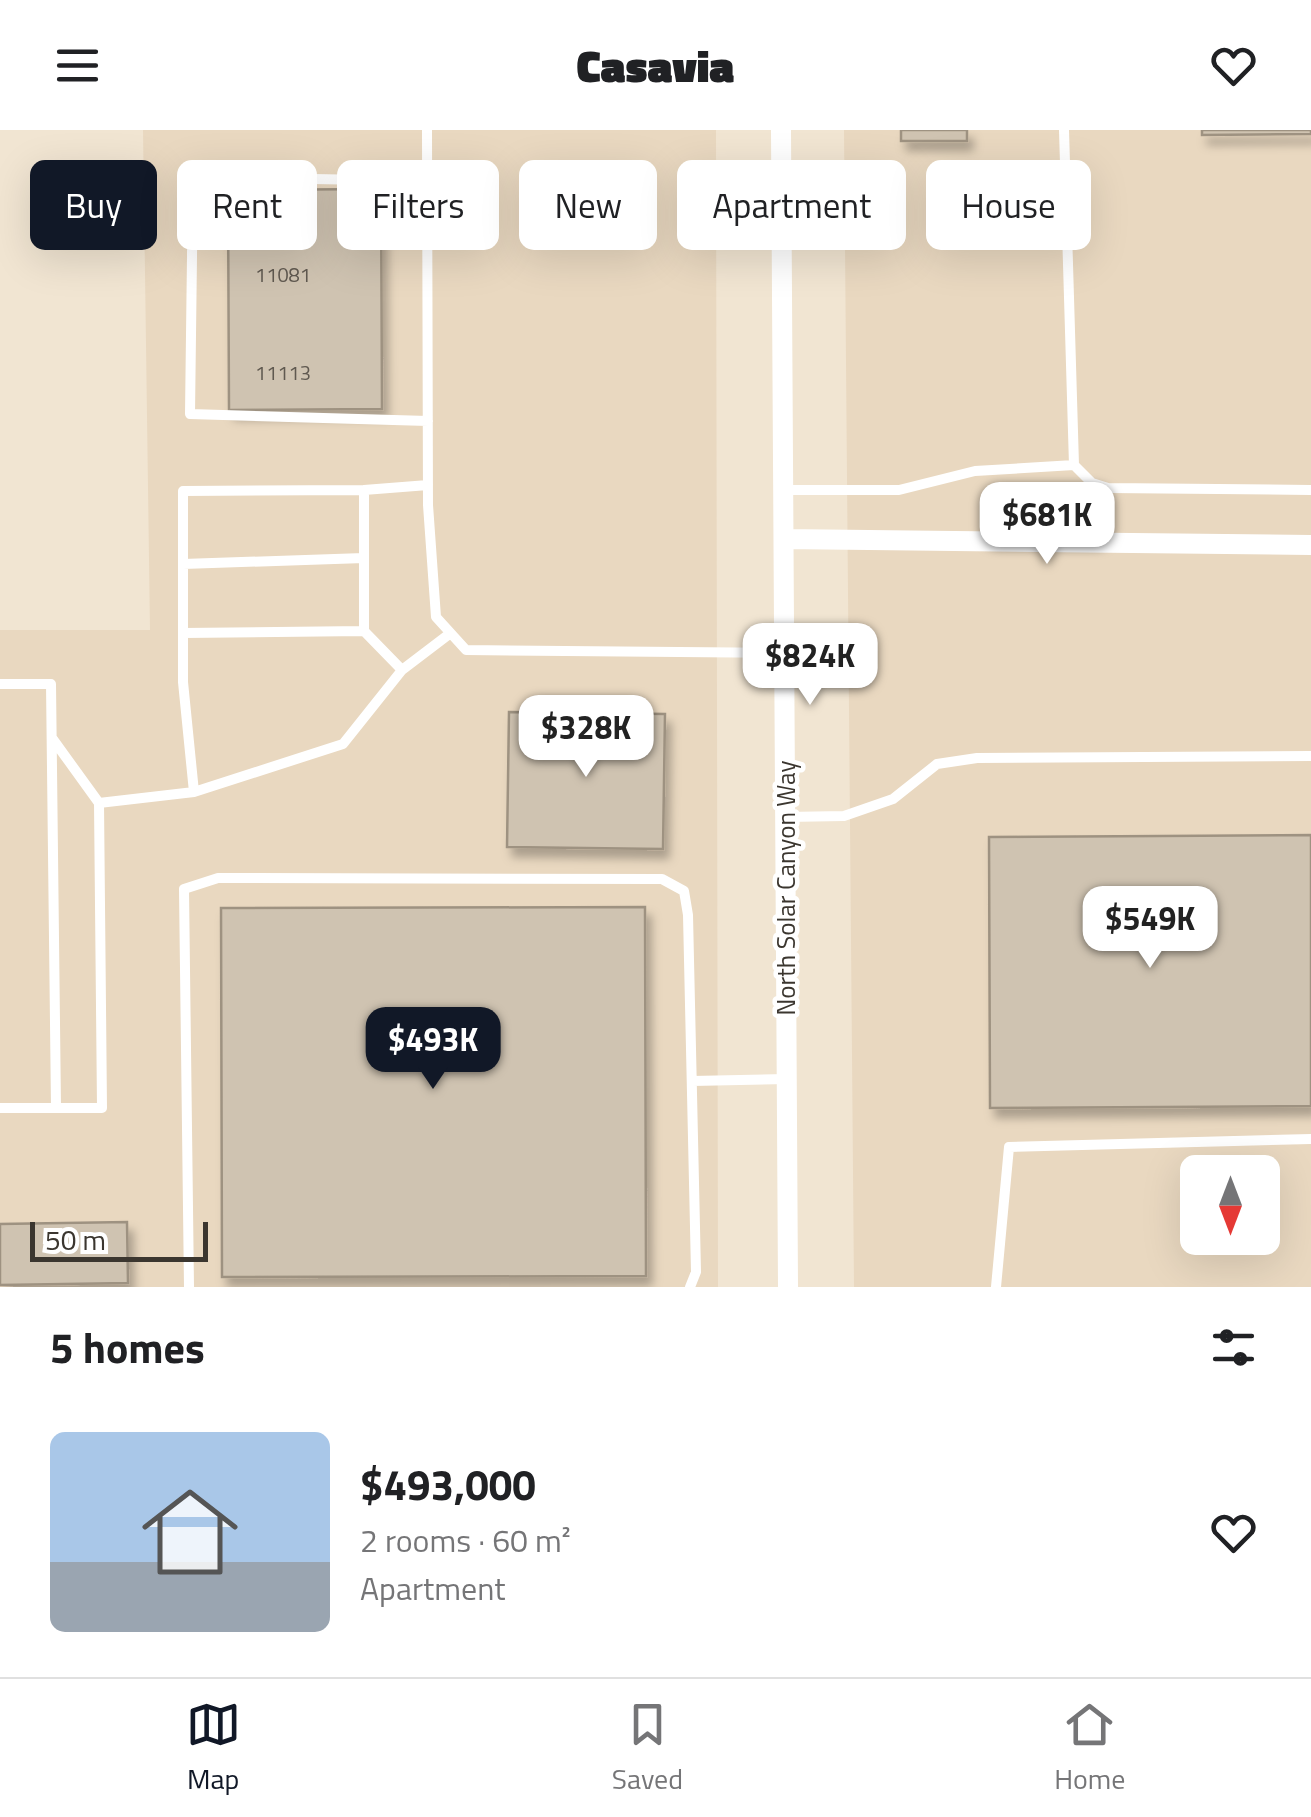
<!DOCTYPE html>
<meta charset="utf-8">
<style>
body{margin:0;font-family:"Titillium Web",sans-serif;background:#f2f2f2;color:#202124;height:100vh;display:flex;flex-direction:column;font-size:38px;white-space:nowrap}
*{box-sizing:border-box;margin:0}
p{font-size:32px;color:#757577}
.icon{flex:none;width:55px;height:55px;fill:none;stroke:currentColor;stroke-width:2;stroke-linecap:round;stroke-linejoin:round}
.map{position:relative;height:1157px;overflow:hidden}
.panel{display:flex;flex-direction:column;background:#fff;flex:1}
.panel>*{flex:none}
.banner{position:absolute;left:30px;top:30px;width:1252px;height:90px;display:flex;gap:20px}
.needle{width:65px;rotate:180deg}
.buttons{position:absolute;left:1180px;top:1025px;display:grid;gap:20px}
.buttons a{display:grid;place-items:center;width:100px;height:100px;border-radius:15px;background:#fff;box-shadow:0 10px 40px #0002;font-size:50px}
.scale{position:absolute;left:30px;bottom:25px;width:178px;box-sizing:border-box;padding-left:10px;border:5px solid #3b362f;border-top:0;font-size:28px;line-height:35px;white-space:nowrap;color:#3b362f;-webkit-text-stroke:8px #fff;paint-order:stroke}
.price{position:absolute;translate:-50% -85px;padding:0 22px;border-radius:20px;background:#fff;color:#222;font-size:32px;line-height:65px;filter:drop-shadow(0 2px 5px #0008)}
.price::after{content:'';position:absolute;left:50%;top:60px;width:30px;height:22px;margin-left:-15px;background:inherit;clip-path:polygon(0 0,100% 0,50% 100%)}
.price.active{background:#111827;color:#fff}
ul{padding:0;list-style:none}
li{display:flex;align-items:center;gap:30px;height:250px;padding:0 50px}
li+li{border-top:2px solid #e0e0e0}
li span{display:grid;place-items:center;flex:none;width:280px;height:200px;border-radius:15px;color:#555}
li>.icon{margin-inline-start:auto}
span .icon{width:120px;height:120px;fill:#fffc;stroke-width:1}
li b{font-size:42px}
h2{display:flex;justify-content:space-between;align-items:center;height:120px;padding:0 50px;font-size:42px}
.pill{padding:0 35px;border-radius:15px;background:#fff;box-shadow:0 10px 40px #0002;font-size:35px;line-height:90px}
.pill.active{background:#111827;color:#fff}
header{display:flex;justify-content:space-between;align-items:center;height:130px;padding:0 50px;background:#fff;font-size:45px;font-weight:800}
.dock{display:flex;justify-content:space-around;align-items:center;height:140px;border-top:2px solid #e0e0e0;background:#fff;font-size:28px;color:#757577}
.dock a{display:grid;justify-items:center;gap:5px}
.dock .active{color:#111827}
.map>svg:first-child{display:block}
</style>
<header><svg class="icon" aria-label="menu" viewBox="0 0 24 24"><path d="M4 6h16M4 12h16M4 18h16"/></svg>Casavia<svg class="icon" aria-label="heart" viewBox="0 0 24 24"><path d="M12 20l-8-8c-3-5 5-10 8-4 3-6 11-1 8 4z"/></svg></header>
<div class="map">
<svg width="1311" height="1157" viewBox="0 0 1311 1157">
<defs>
<filter id="shadow"><feDropShadow dx="5.5" dy="9" stdDeviation="5" flood-color="#0004"/></filter>
</defs>
<rect width="100%" height="100%" fill="#f1e5d2"/>
<path fill="#e9d8c0" fill-rule="evenodd" d="M143,0H716L718,1157H0V500H150Z
M844,0H1311V1157H854ZM1198,1042H1262V1108H1198Z"/>
<path fill="#cfc3b1" stroke="#9e9281" stroke-width="2.5" filter="url(#shadow)" d="M901,0H967V11H901Z
M1202,0H1311V4L1202,5Z
M381,59L382,279L229,280L228,60Z
M509,582L665,584L663,719L507,717Z
M1311,705V976L990,978L989,707Z
M645,777L646,1146L222,1147L221,778Z
M127,1092L128,1153L0,1155V1094Z"/>
<g fill="none" stroke-linecap="round" stroke-linejoin="round">
<path stroke="#fff" stroke-width="10" d="M427,0L428,375L436,487L466,520L785,523
M1064,0L1074,335L1092,353L1108,358L1311,360
M428,51L193,47L190,284L428,291
M364,360L428,355
M784,360H899L975,341L1074,335
M183,434L364,428
M183,503L364,501
M402,540L448,505
M0,554H51L56,978
M52,608L99,673L194,662L343,614L402,540L364,501V360L183,361V552L194,662
M786,687L844,686L893,669L937,634L977,628L1311,626
M692,951L787,949
M0,978H102L99,673
M189,1157L184,759L218,748L662,749L684,761L688,785L696,1142L690,1157
M996,1157L1009,1017L1311,1009"/>
<path stroke="#fff" stroke-width="20" d="M781,0L788,1157
M784,409L1311,415"/>
</g>
<g text-anchor="middle" dominant-baseline="central" stroke-width="9" stroke-linejoin="round" paint-order="stroke">
<g font-size="20" fill="#605950">
<text x="283" y="144">11081</text>
<text x="283" y="242">11113</text>
</g>
<g font-size="25" fill="#3b362f" stroke="#fff">
<text transform="translate(786 758) rotate(-90)">North Solar Canyon Way</text>
</g>
</g>
</svg>
<div class="buttons">
<a><svg class="needle" viewBox="-14 -14 28 28"><path d="M0-13l5 13h-10z" fill="#e53935"/><path d="M0 13l5-13h-10z" fill="#757577"/></svg></a>
</div>
<div class="scale">50 m</div>
<b class="price" style="left:1047px;top:437px">$681K</b>
<b class="price" style="left:810px;top:578px">$824K</b>
<b class="price" style="left:586px;top:650px">$328K</b>
<b class="price" style="left:1150px;top:841px">$549K</b>
<b class="price active" style="left:433px;top:962px">$493K</b>
<div class="banner">
<a class="pill active">Buy</a>
<a class="pill">Rent</a>
<a class="pill">Filters</a>
<a class="pill">New</a>
<a class="pill">Apartment</a>
<a class="pill">House</a>
</div>
</div>
<section class="panel">
<h2>5 homes<svg class="icon" aria-label="filters" viewBox="0 0 24 24"><path d="M4 7h16M4 17h16"/><circle cx="9" cy="7" r="2"/><circle cx="15" cy="17" r="2"/></svg></h2>
<ul>
<li><span style="background:linear-gradient(#a9c7e8 65%,#9aa5b1 0)"><svg class="icon" aria-label="home" viewBox="0 0 24 24"><path d="M3 11l9-7 9 7M6 9v11h12V9"/></svg></span><div><b>$493,000</b><p>2 rooms · 60 m²</p><p>Apartment</p></div><svg class="icon" aria-label="heart" viewBox="0 0 24 24"><path d="M12 20l-8-8c-3-5 5-10 8-4 3-6 11-1 8 4z"/></svg></li>
</ul>
</section>
<nav class="dock">
<a class="active"><svg class="icon" aria-label="map" viewBox="0 0 24 24"><path d="M3 6l6-2 6 2 6-2v14l-6 2-6-2-6 2zM9 4v14M15 6v14"/></svg>Map</a>
<a><svg class="icon" aria-label="saved" viewBox="0 0 24 24"><path d="M7 4h10v16l-5-4-5 4z"/></svg>Saved</a>
<a><svg class="icon" aria-label="home" viewBox="0 0 24 24"><path d="M3 11l9-7 9 7M6 9v11h12V9"/></svg>Home</a>
</nav>
